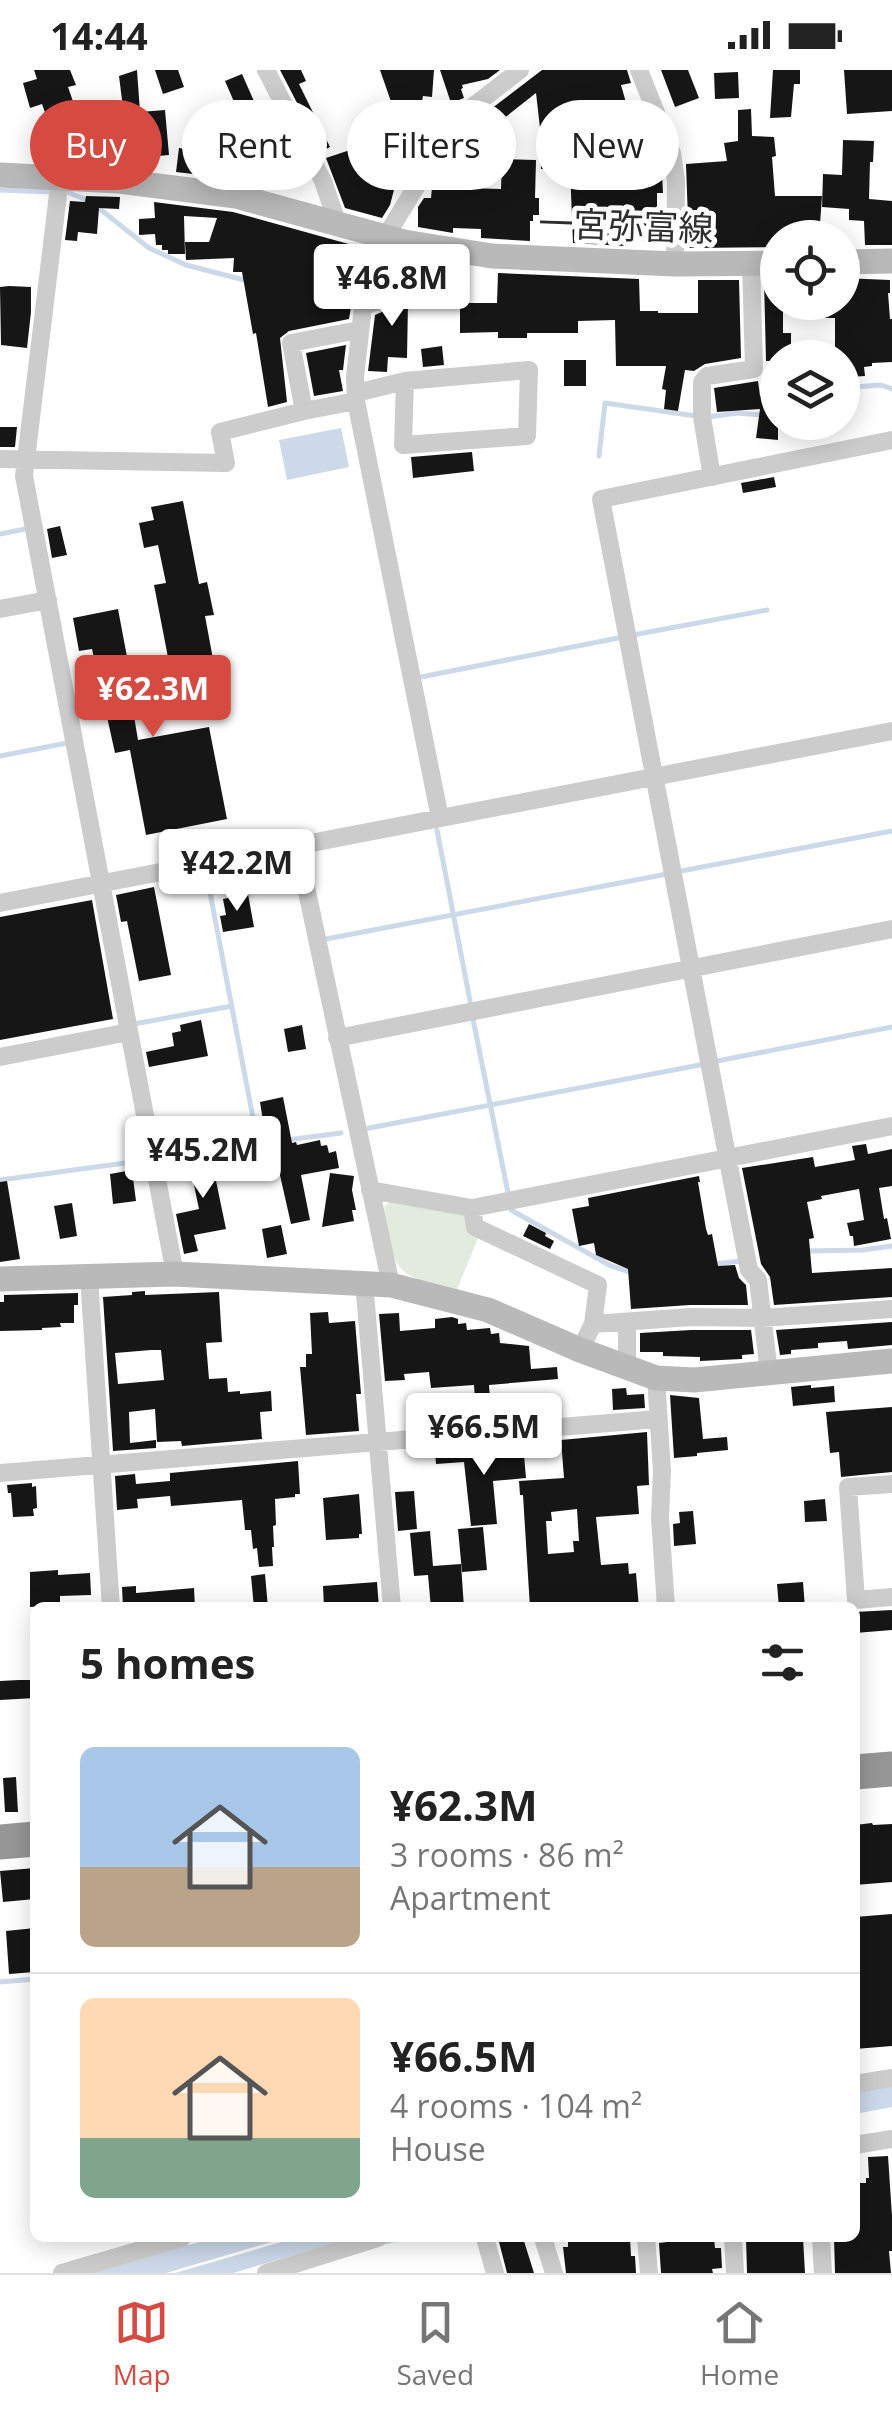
<!DOCTYPE html>
<meta charset="utf-8">
<style>
body{margin:0;font-family:"Open Sans","Noto Sans JP",sans-serif;background:#f6f6f6;color:#222;height:100vh;display:flex;flex-direction:column;font-size:38px;white-space:nowrap}
*{box-sizing:border-box;margin:0}
p{font-size:32px;color:#767676}
.icon{flex:none;width:55px;height:55px;fill:none;stroke:currentColor;stroke-width:2;stroke-linecap:round;stroke-linejoin:round}
.map{position:relative;flex:1;overflow:hidden}
.panel{position:absolute;left:30px;top:1532px;width:830px;height:640px;display:flex;flex-direction:column;background:#fff;border-radius:15px;box-shadow:0 5px 25px #0003}
.panel>*{flex:none}
.hud{position:absolute;left:30px;top:30px;width:832px;height:90px;display:flex;gap:20px}
.controls{position:absolute;left:760px;top:150px;display:grid;gap:20px}
.controls a{display:grid;place-items:center;width:100px;height:100px;border-radius:50%;background:#fff;box-shadow:0 5px 25px #0003;font-size:50px}
.price{position:absolute;translate:-50% -85px;padding:0 22px;border-radius:10px;background:#fff;color:#222;font-size:32px;line-height:65px;filter:drop-shadow(0 2px 5px #0008)}
.price::after{content:'';position:absolute;left:50%;top:60px;width:30px;height:22px;margin-left:-15px;background:inherit;clip-path:polygon(0 0,100% 0,50% 100%)}
.price.on{background:#d54b41;color:#fff}
ul{padding:0;list-style:none}
li{display:flex;align-items:center;gap:30px;height:250px;padding:0 50px}
li+li{border-top:2px solid #e0e0e0}
li span{display:grid;place-items:center;flex:none;width:280px;height:200px;border-radius:15px;color:#555}
li>.icon{margin-inline-start:auto}
span .icon{width:120px;height:120px;fill:#fffc;stroke-width:1}
li b{font-size:42px}
h2{display:flex;justify-content:space-between;align-items:center;height:120px;padding:0 50px;font-size:42px}
.pill{padding:0 35px;border-radius:45px;background:#fff;box-shadow:0 5px 25px #0003;font-size:35px;line-height:90px}
.pill.on{background:#d54b41;color:#fff}
.status{display:flex;justify-content:space-between;align-items:center;height:70px;padding:0 50px;background:#fff;direction:ltr}
.status svg{height:28px;fill:currentColor}
.menu{display:flex;justify-content:space-around;align-items:center;height:140px;border-top:2px solid #e0e0e0;background:#fff;font-size:28px;color:#767676}
.menu a{display:grid;justify-items:center;gap:5px}
.menu .on{color:#d54b41}
.map>svg:first-child{display:block}
</style>
<div class="status"><b>14:44</b><svg viewBox="0 0 49 12"><path d="M0 12V9h3v3zM5 12V6h3v6zM10 12V3h3v9zM15 12V0h3v12zM26 1h20v11H26zM47 4h2v5h-2z"/></svg></div>
<div class="map">
<svg width="892" height="2203" viewBox="0 0 892 2203">
<rect width="100%" height="100%" fill="#fff"/>
<path fill="#e3ebde" d="M393,1128L466,1144L470,1164L478,1168L456,1222C391,1202 396,1204 384,1138Z"/>
<path fill="#ccd9e9" d="M341,358L349,397L287,410L279,370Z
M892,2015V2037L855,2044V2022Z
M213,2168H285L166,2203H93Z
M295,2168H351L233,2203H175Z"/>
<g fill="none" stroke-linecap="round" stroke-linejoin="round">
<path stroke="#ccd9e9" stroke-width="5" d="M0,120L52,122
M65,121L91,132L149,178L186,195L248,211
M353,227C376,227 381,199 389,181
M842,318L881,315L892,319
M708,347L737,343L762,345
M599,386L605,333L696,346
M0,464L25,459
M633,565L767,540
M421,607L623,567
M0,686L67,673
M437,760L471,936
M681,801L892,761
M207,807L258,1074
M326,869L667,804
M473,949L508,1123
M134,954L232,936
M717,991L892,957
M364,1059L705,994
M287,1070L341,1063
M160,1088L271,1073
M0,1110L147,1090
M510,1135L511,1140L611,1196L633,1203
M804,1181L863,1180L892,1176
M713,1194L742,1191
M0,1912L35,1909
M383,2172L404,2168"/>
</g>
<path fill="#161616" fill-rule="evenodd" d="M34,0H70L76,15L68,17L83,60L78,62L84,80L82,81L83,90L77,93L64,92L63,89L55,92L41,91L38,76L56,73L42,34L30,38L23,13L37,9Z
M137,0L140,42L165,40L169,85L144,87L142,66L122,68L120,46H124L119,6Z
M155,0H178L184,17L163,24Z
M280,0H301L306,11L299,14L330,77L322,81Z
M380,0H434L432,27L423,26L408,106L401,118L395,116L390,135L382,148L345,138L326,88L365,75L364,47L396,46Z
M440,0H500L488,9L462,15L463,18L461,19L464,28L451,33Z
M542,0H627L631,13L621,15L629,43L612,48L620,78L617,88L622,105L654,106V103L662,104L663,123H657V171L625,170L624,176L573,173L570,98L541,99L540,58L536,23L498,53L510,85L434,112L465,61L471,59L470,55Z
M661,0H688L699,28L675,37Z
M773,0H800V14H794L791,47L770,48Z
M844,0H892V41L847,44Z
M738,2L739,28L715,29L714,3Z
M242,4L286,104L260,114L227,37L235,34L225,11Z
M751,39L752,66L774,67L776,86L772,87L775,126H822L819,168H778V177L689,178L686,94L727,91L724,73L738,71V40Z
M843,70L874,71L873,92H870L869,129L892,131V175H865L864,151L849,150V139L822,137L823,104L842,105Z
M179,78L213,83L210,106L176,102Z
M502,89L536,90L535,128H539V145H533V151H530V171L481,168V159L453,158V163L418,157V137L424,128H431L432,117L501,119Z
M86,126L120,127L119,139L99,138L97,164L78,162L77,171L65,170L70,131L85,132Z
M154,132L233,142L363,178L360,209L365,210L364,223L352,231L349,249L289,261L280,268L287,332L268,337L256,263L253,264L242,202H233L234,188L186,190L185,172H209L217,148L184,146L185,184H168V180H162V175H156L155,164L139,165V149L155,148Z
M498,203L639,209L640,241H658V243H698V210H739L741,288L705,294L694,301L685,300L678,341L664,339L666,320L662,319L666,296H616L615,250L578,251V263H527V268H498V262L460,263V233H497Z
M402,208H416L415,221H412L411,232H408L407,288L388,287L387,302L368,301L375,245L382,242H392L393,231Z
M842,208L890,210V223H888L890,249H892V292L872,293V296L864,297L865,306L850,307L849,290H842V286H835V248H817V232H842Z
M764,209H778V234H783V263H791V288H776V291H766Z
M9,216L31,217V242L27,278L1,275L0,217Z
M346,275L343,300H339L343,321L314,326L306,283Z
M442,276L444,295L423,297L421,279Z
M564,290H586V316H564Z
M758,311L760,326L778,327V370L756,368L760,339L717,342L714,318Z
M0,357H17L15,377H0Z
M472,382L474,401L413,408L411,387Z
M774,407L776,417L743,423L741,413Z
M183,431L199,514L207,512L214,545L205,546L221,632L178,639L154,515L166,513L158,475L144,478L139,453L154,450L151,437Z
M60,456L67,485L52,488L47,459Z
M118,539L138,645L134,646L138,670L209,657L227,749L146,765L130,680L115,683L92,579L79,581L73,548Z
M154,817L171,905L139,911L127,851L121,852L116,825Z
M248,824L254,857L223,862L220,846L226,845L223,829Z
M92,830L113,949L0,970V847Z
M201,950L208,986L149,997L146,982L174,976L172,963L181,961L180,955Z
M302,955L306,979L288,982L284,959Z
M283,1027L292,1073L296,1072L297,1075L320,1070L321,1076L327,1075L329,1083L336,1081L339,1098L301,1105L310,1150L291,1154L277,1092L261,1095L258,1078L267,1076L260,1032Z
M866,1074L868,1084L892,1079V1116L879,1118L884,1149L887,1148L891,1169L854,1176L853,1166H850L847,1153L864,1150L859,1119L821,1126L822,1129L807,1132L814,1168L809,1169L812,1203L892,1198V1227L774,1235L770,1207L761,1194L742,1098L813,1087L815,1097L855,1090L852,1076Z
M210,1082V1086L223,1084L227,1104L215,1106L226,1159L194,1165L198,1181L184,1184L176,1144L199,1139L189,1091L194,1090L193,1085Z
M132,1100L136,1131L113,1134L110,1104Z
M330,1103L354,1106L352,1120L356,1140H352L354,1151L322,1157Z
M699,1106L700,1112H698L706,1159L708,1165L712,1164L718,1196L735,1195L739,1208L746,1215L748,1235H690L631,1239L628,1199L596,1185L594,1173L579,1176L572,1139L589,1136L588,1128Z
M7,1111L20,1189L0,1192V1112Z
M72,1133L77,1166L60,1169L54,1136Z
M529,1154L546,1163L545,1166L554,1171L550,1179L523,1166Z
M281,1155L287,1184L267,1188L262,1159Z
M145,1221V1225L219,1222L222,1272L206,1273L209,1309L227,1308L228,1322L240,1321V1324L271,1321L272,1341L260,1342L262,1369L182,1376L181,1371L157,1372L155,1339L129,1342L130,1373L156,1370V1378L113,1381L103,1227L132,1225V1222ZM151,1280H161L164,1310L118,1314L115,1283Z
M78,1223V1235H74V1253H60L61,1257L42,1258V1260L0,1261V1232H4V1225Z
M328,1242L329,1253L355,1251L361,1324H356L359,1361L306,1365L300,1297H306V1284H312L310,1243Z
M399,1243L400,1261L435,1258V1249L452,1247L458,1249V1254L466,1253L467,1260L490,1258L491,1264L499,1263L500,1273L529,1276L531,1299L557,1297L558,1309L489,1315L490,1330L475,1331L474,1315L431,1318L429,1302L404,1304L405,1310L385,1311L379,1244Z
M892,1252V1275L848,1279L847,1271L818,1273V1278L791,1280V1284L780,1285L776,1260Z
M691,1260H751L754,1284L742,1285V1289L700,1291V1287L663,1286V1282H640V1263Z
M811,1315V1318L834,1316L835,1332L793,1336L791,1317Z
M626,1318L627,1325L644,1324L645,1338L613,1340L612,1319Z
M670,1325L699,1328L703,1369L727,1367L728,1380L697,1383V1386L674,1388Z
M892,1337V1402L841,1407L839,1382L830,1383L826,1342Z
M647,1362L649,1415L637,1416L639,1444L596,1447L601,1495L628,1493L629,1504L636,1503L639,1538H530L523,1425H520L519,1411L564,1408L561,1370ZM577,1439L579,1471H573L574,1482L548,1484L546,1451H552L551,1442Z
M496,1377L497,1387L524,1385L526,1408L493,1411L497,1454L471,1456L464,1392L436,1394L435,1382Z
M298,1391L300,1424H295V1427L275,1429L276,1455L273,1456L274,1477H272L273,1496L259,1497L257,1478L253,1479L251,1460H245L242,1430L171,1436L170,1426L137,1429L138,1438L117,1440L115,1406L135,1404L136,1414L170,1411V1403Z
M32,1413V1417L36,1416L37,1438L33,1439L34,1446L13,1447L11,1423H8L7,1415Z
M414,1421L417,1459L398,1461L395,1422Z
M359,1424L362,1464H359V1468L326,1470L323,1428Z
M825,1429L827,1451L805,1452L804,1431Z
M693,1441L696,1474L674,1476L673,1454L680,1453L679,1442Z
M483,1457L487,1500L462,1502L458,1459Z
M430,1461L433,1496L461,1494L464,1538H431L428,1505L414,1506L410,1463Z
M58,1500V1505L90,1503L91,1525L60,1526V1535L30,1537V1502Z
M265,1504L268,1538H254L251,1506Z
M377,1512L379,1538H324L323,1516Z
M803,1512L805,1538H779L777,1514Z
M136,1516V1523L194,1518L195,1538H123L122,1517Z
M892,1540V1560L855,1563V1542Z
M19,1610H35V1628L0,1630V1611Z
M16,1707L18,1742H5L3,1708Z
M872,1753L873,1755L892,1754V1812L855,1815V1755Z
M35,1798V1829L3,1832L0,1801Z
M892,1844V1976L855,1979V1847Z
M35,1858V1902L9,1904L6,1861Z
M888,2086L892,2146V2181H889L891,2203H835L834,2168H855V2119H857V2113H866V2108H869L868,2087Z
M498,2168H523L534,2203H507Z
M568,2168H630L631,2186H635L636,2203H566L563,2177H568Z
M667,2168H714L715,2178H721L722,2198L712,2199L713,2203H661L659,2173L667,2172Z
M746,2168H803L805,2203H747Z"/>
<g fill="none" stroke-linecap="round" stroke-linejoin="round">
<path stroke="#ccc" stroke-width="18" d="M266,0L323,111L337,152
M639,0L672,83L676,111L675,194
M60,108L24,406L175,1204
M386,166L458,48L520,0
M404,172L380,229L363,237L355,307L356,331L440,748
M356,323L405,311L529,300L527,366L403,375L405,311
M304,341L291,273L359,260
M0,389L226,393L220,362L304,341L356,331
M712,407L702,347V312L707,306L754,299L751,193
M0,539L48,530
M297,775L391,1215
M0,833L892,661
M337,968L892,859
M0,987L129,962
M370,1120L472,1138L892,1056
M472,1138L475,1157L598,1215L593,1254L580,1280
M89,1207L111,1538
M364,1212L392,1538
M627,1252V1298
M593,1254L691,1247L762,1248L892,1239
M769,1303L758,1210L749,1200L601,429L892,370
M656,1308L662,1401L660,1448L666,1538
M0,1403L658,1349
M892,1414L848,1417L856,1530L892,1527
M855,2014L892,2008
M855,2075L892,2069
M485,2168L495,2203
M543,2168L554,2203
M646,2168L649,2203
M733,2168L735,2203
M821,2168L823,2203
M62,2203L182,2168
M266,2203L378,2168"/>
<path stroke="#b9b9b9" stroke-width="25" d="M0,105L119,111L236,126L404,172L492,186L675,194L778,193
M842,192L892,191
M0,1209L175,1204L391,1215L488,1240L580,1280L656,1308L694,1310L892,1291"/>
<path stroke="#969696" stroke-width="35" d="M855,1702L892,1699
M0,1772L35,1769"/>
</g>
<g text-anchor="middle" dominant-baseline="central" stroke-width="10" stroke-linejoin="round" paint-order="stroke">
<g font-size="35" fill="#2f2f2f" stroke="#fff">
<text transform="translate(626 155) rotate(2)">一宮弥富線</text>
</g>
</g>
</svg>
<div class="controls">
<a><svg class="icon" aria-label="locate" viewBox="0 0 24 24"><circle cx="12" cy="12" r="6"/><path d="M12 2v4M12 18v4M2 12h4M18 12h4"/></svg></a>
<a><svg class="icon" aria-label="layers" viewBox="0 0 24 24"><path d="M12 4l9 5-9 5-9-5zM3 14l9 5 9-5"/></svg></a>
</div>
<b class="price" style="left:392px;top:259px">¥46.8M</b>
<b class="price on" style="left:153px;top:670px">¥62.3M</b>
<b class="price" style="left:237px;top:844px">¥42.2M</b>
<b class="price" style="left:203px;top:1131px">¥45.2M</b>
<b class="price" style="left:484px;top:1408px">¥66.5M</b>
<div class="hud">
<a class="pill on">Buy</a>
<a class="pill">Rent</a>
<a class="pill">Filters</a>
<a class="pill">New</a>
</div>
<section class="panel">
<h2>5 homes<svg class="icon" aria-label="filters" viewBox="0 0 24 24"><path d="M4 7h16M4 17h16"/><circle cx="9" cy="7" r="2"/><circle cx="15" cy="17" r="2"/></svg></h2>
<ul>
<li><span style="background:linear-gradient(#a9c7e8 60%,#b9a48a 0)"><svg class="icon" aria-label="home" viewBox="0 0 24 24"><path d="M3 11l9-7 9 7M6 9v11h12V9"/></svg></span><div><b>¥62.3M</b><p>3 rooms · 86 m²</p><p>Apartment</p></div></li>
<li><span style="background:linear-gradient(#ffd9b3 70%,#7fa58c 0)"><svg class="icon" aria-label="home" viewBox="0 0 24 24"><path d="M3 11l9-7 9 7M6 9v11h12V9"/></svg></span><div><b>¥66.5M</b><p>4 rooms · 104 m²</p><p>House</p></div></li>
</ul>
</section>
</div>
<nav class="menu">
<a class="on"><svg class="icon" aria-label="map" viewBox="0 0 24 24"><path d="M3 6l6-2 6 2 6-2v14l-6 2-6-2-6 2zM9 4v14M15 6v14"/></svg>Map</a>
<a><svg class="icon" aria-label="saved" viewBox="0 0 24 24"><path d="M7 4h10v16l-5-4-5 4z"/></svg>Saved</a>
<a><svg class="icon" aria-label="home" viewBox="0 0 24 24"><path d="M3 11l9-7 9 7M6 9v11h12V9"/></svg>Home</a>
</nav>
